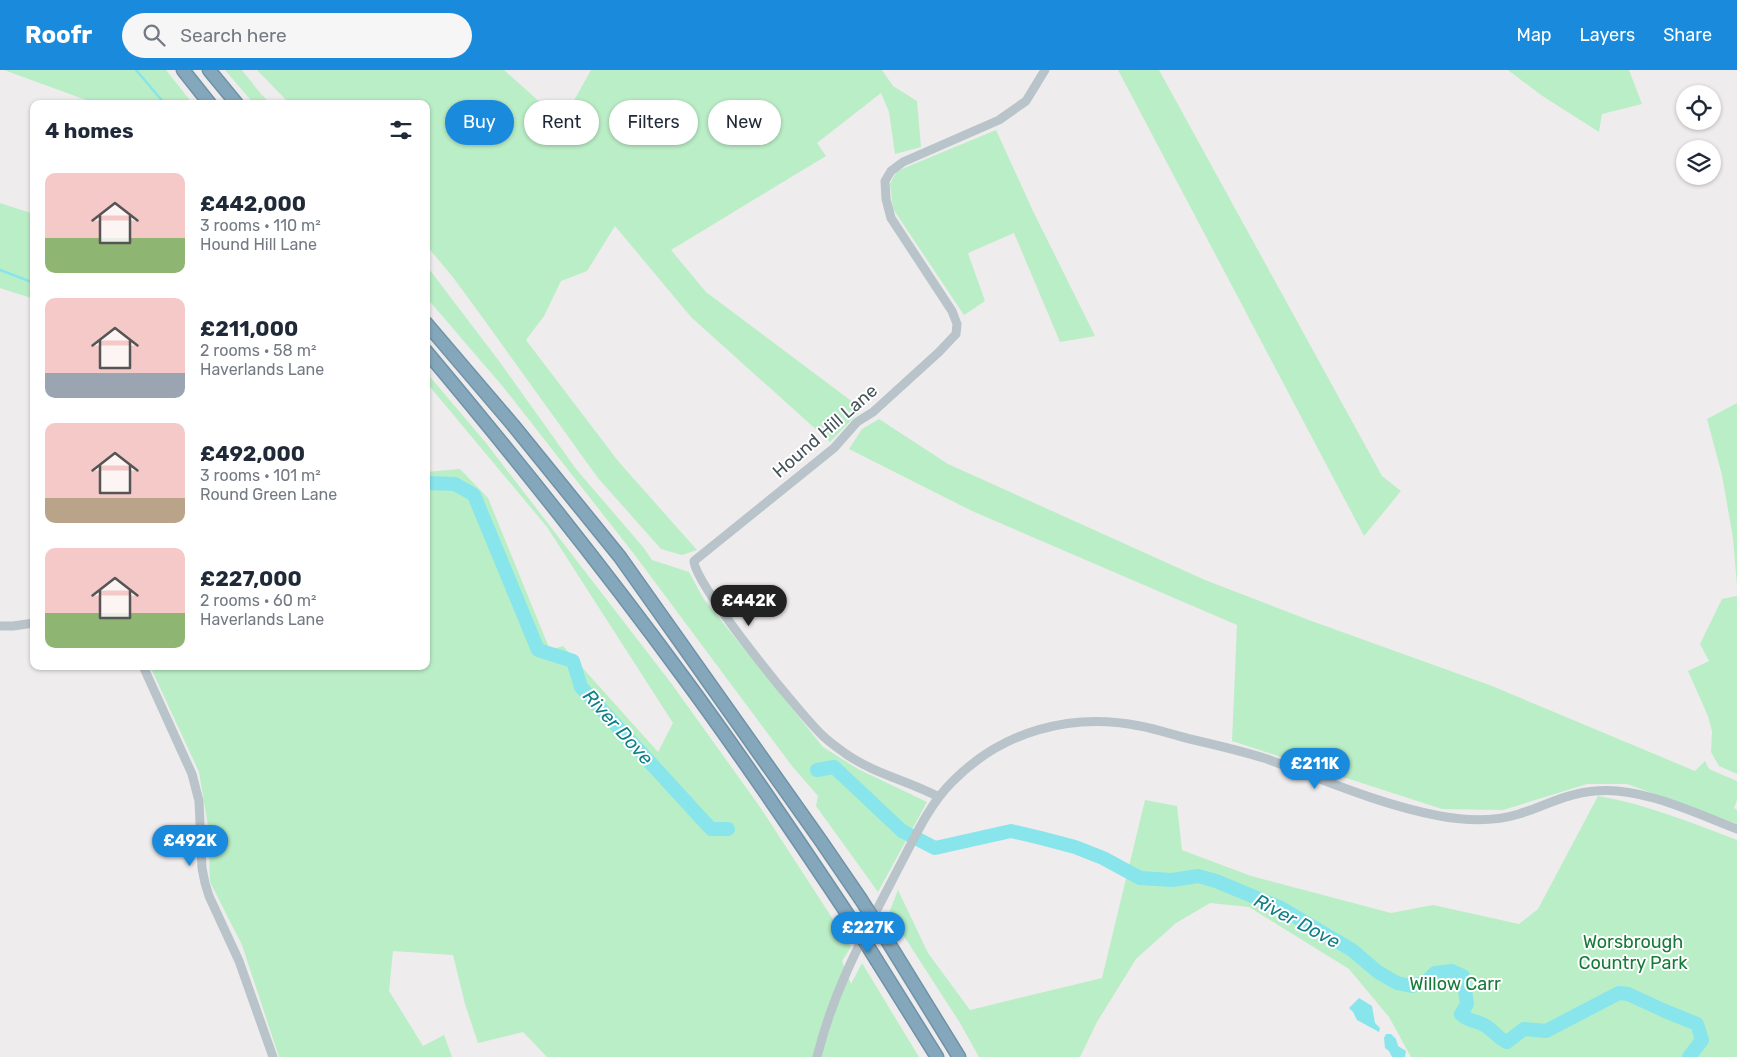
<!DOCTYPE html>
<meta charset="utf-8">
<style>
body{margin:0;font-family:Rubik,sans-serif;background:#f6f6f7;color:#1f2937;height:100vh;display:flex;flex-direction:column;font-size:19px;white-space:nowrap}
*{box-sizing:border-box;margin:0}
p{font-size:16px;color:#747a83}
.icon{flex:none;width:28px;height:28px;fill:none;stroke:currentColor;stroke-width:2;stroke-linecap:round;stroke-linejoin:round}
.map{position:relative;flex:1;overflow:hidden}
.panel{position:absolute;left:30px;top:30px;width:400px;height:570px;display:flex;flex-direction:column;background:#fff;border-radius:10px;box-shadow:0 1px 4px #0004}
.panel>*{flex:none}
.banner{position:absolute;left:445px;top:30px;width:475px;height:45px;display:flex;gap:10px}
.tools{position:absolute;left:1676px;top:15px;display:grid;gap:10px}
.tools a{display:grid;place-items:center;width:45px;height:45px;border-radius:50%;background:#fff;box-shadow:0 1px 4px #0004;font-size:25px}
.price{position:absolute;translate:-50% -42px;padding:0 11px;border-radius:18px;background:#1a8bdc;color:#fff;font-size:16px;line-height:32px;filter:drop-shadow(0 1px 2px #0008)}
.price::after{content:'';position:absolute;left:50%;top:30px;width:15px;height:11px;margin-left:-8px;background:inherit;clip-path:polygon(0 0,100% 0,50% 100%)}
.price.current{background:#222;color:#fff}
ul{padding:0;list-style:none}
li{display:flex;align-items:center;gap:15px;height:125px;padding:0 15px}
li span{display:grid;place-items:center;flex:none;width:140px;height:100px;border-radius:10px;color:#555}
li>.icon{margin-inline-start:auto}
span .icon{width:60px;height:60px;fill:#fffc;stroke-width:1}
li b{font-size:21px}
h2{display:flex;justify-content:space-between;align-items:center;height:60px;padding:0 15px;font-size:21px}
.chip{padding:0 18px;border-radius:22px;background:#fff;box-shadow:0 1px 4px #0004;font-size:18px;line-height:45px}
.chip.current{background:#1a8bdc;color:#fff}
header{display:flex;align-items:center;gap:30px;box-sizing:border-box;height:70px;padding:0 25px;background:#1a8bdc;color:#fff}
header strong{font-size:24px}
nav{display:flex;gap:28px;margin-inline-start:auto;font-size:18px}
.search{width:350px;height:45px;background:#f6f6f7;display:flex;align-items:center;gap:12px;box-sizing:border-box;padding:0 18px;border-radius:28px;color:#747a83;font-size:19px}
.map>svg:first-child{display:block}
</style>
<header>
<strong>Roofr</strong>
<div class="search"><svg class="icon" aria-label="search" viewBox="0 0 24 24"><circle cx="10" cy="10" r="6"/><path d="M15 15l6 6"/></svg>Search here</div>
<nav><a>Map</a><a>Layers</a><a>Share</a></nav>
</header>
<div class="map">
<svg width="1737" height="987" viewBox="0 0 1737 987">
<rect width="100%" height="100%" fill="#efeced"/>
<path fill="#baeec6" d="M4,0H166L193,34H97Z
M225,0H242L261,24L271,34H254Z
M257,0H504L562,52L591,0H882L893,16L917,31L921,77L895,84L889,42L881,23L817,73L826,86L671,180L706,222L862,339L830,372L691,247L615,156L587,201L561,211L544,246L526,270L618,391L697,480L682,485L661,479L598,408L480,244L452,206L426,175V34H290Z
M1118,0H1159L1382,406L1401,421L1364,466Z
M1508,0H1629L1642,34L1602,44L1599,62L1541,25Z
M996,60L1033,141L1095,266L1060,272L1014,163L968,183L985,231L964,245L893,139L890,114L897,101Z
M0,133L34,144V229L0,218Z
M426,195L499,291L576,399L643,477L652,490L689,502L703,528L823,677L858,699L927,732L878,822L816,736L818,726L792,696L634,484L504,318L426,227Z
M426,302L486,373L671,613L760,737L851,877L842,891L851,914L862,893L919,987H547L523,962L478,973L465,934L453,885L393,881L389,921L423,976L444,965L452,987H279L242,875L210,812L208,756L199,702L150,596H426V402L460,399L488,428L550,580L563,576L658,682L673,653L547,457L426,312Z
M1737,333V516L1733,468L1722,405L1707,349Z
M879,349L948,394L1205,510L1306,549L1492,616L1695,701L1705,691L1709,699L1737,711V730L1734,738L1737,740V754L1627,714H1587L1503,740L1442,739L1232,671L1237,555L972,441L849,379L862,359Z
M1737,526V704L1719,696L1711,682L1712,661L1708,646L1688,601L1709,591L1700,574L1722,529Z
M1598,726C1646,734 1692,753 1737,770V987H1411L1389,947L1349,899L1249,837L1210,833L1176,853L1136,889L1097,952L1080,987H979L960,953L889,843L898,820L928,883L970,940L1102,908L1145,730L1177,736L1182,780L1251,806L1391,843L1433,835L1519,854L1538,839Z"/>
<path fill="#87e5eb" d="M1359,928L1372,936L1375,953L1380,958L1379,962L1357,950L1353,942L1349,938Z
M1386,964H1391L1396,969L1398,976L1406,981L1405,987H1392L1389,981L1385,978L1384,968Z"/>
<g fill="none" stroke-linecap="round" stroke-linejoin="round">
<path stroke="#87e5eb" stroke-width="2.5" d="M136,0L165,34
M0,200L34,213"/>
<path stroke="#87e5eb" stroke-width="14" d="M426,413L455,414L474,425L538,580L573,591L581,617L711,759H728
M817,700L834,697L902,761L935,778L1011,761L1041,768L1075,777L1103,788L1140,808L1172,810L1198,806L1216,811L1281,838L1352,880L1378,902L1397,913L1412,916L1426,912L1435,903L1452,901L1463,906L1467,934L1461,944C1469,952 1472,949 1482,954C1492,958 1497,968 1507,972L1524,959L1546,961L1619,923L1628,924L1665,941L1697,954L1702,970L1689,987"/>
<defs>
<path id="highway" d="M183,0L210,34
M209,0L237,34
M426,253L513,355L620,487L821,771L860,828
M426,281C515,387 602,496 684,608C743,688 799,771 854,854
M885,867L959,987
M877,891L937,987"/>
</defs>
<use href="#highway" stroke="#6f92a7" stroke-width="15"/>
<path stroke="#b8c4ca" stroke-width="9" d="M0,556H13L34,553
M143,596L192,704L199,731L202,798L205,813L209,826L239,891L273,987
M939,727C909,711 875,704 846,684C838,678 829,672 822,665C800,644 694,514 694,491L834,378L857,352L873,342L939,282L956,264L957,254L952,241L891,148L886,129L885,111L891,101L903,92L999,50L1026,31L1045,0
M817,987C834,918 866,861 898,799C914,769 928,736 952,712C1002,661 1071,642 1140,656C1157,659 1173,665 1190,669C1216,675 1242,681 1267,689C1324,710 1381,735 1440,746C1467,751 1493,752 1519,744C1544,736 1568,723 1595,721C1640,716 1695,743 1737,759"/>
<use href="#highway" stroke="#84a7bc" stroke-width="12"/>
<defs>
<path id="highway-bridge" d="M860,828L885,867
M854,854L877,891"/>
</defs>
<use href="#highway-bridge" stroke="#6f92a7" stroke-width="15" stroke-linecap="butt"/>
<use href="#highway-bridge" stroke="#84a7bc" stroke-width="12"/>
</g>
<g text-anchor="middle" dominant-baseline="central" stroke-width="4" stroke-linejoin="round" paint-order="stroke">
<g font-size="18" fill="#45535a" stroke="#fff">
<text transform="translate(825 361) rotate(-41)">Hound Hill Lane</text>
</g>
<g font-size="18" fill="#177a3a" stroke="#fff">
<text x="1633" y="872">Worsbrough<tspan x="1633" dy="21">Country Park</tspan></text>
<text x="1455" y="914">Willow Carr</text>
</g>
<g font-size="19" font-style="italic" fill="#0e7f87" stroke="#fff">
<text transform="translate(618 657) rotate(48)">River Dove</text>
<text transform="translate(1297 851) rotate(28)">River Dove</text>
</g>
</g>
</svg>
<div class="tools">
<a><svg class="icon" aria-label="locate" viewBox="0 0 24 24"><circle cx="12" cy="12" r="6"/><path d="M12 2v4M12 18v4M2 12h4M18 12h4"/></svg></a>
<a><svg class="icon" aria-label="layers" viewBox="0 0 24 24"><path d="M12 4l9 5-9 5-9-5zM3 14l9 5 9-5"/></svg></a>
</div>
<b class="price current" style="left:749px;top:557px">£442K</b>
<b class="price" style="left:1315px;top:720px">£211K</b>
<b class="price" style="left:190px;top:797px">£492K</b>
<b class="price" style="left:868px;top:884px">£227K</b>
<div class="banner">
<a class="chip current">Buy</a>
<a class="chip">Rent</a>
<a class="chip">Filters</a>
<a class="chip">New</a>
</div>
<section class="panel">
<h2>4 homes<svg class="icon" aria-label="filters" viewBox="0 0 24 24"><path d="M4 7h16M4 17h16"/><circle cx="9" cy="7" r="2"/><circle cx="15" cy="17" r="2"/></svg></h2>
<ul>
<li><span style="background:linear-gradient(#f6c9c9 65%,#8fb573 0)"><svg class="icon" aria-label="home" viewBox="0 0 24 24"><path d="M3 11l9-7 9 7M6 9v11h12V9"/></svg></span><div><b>£442,000</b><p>3 rooms · 110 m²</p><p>Hound Hill Lane</p></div></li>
<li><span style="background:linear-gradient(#f6c9c9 75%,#9aa5b1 0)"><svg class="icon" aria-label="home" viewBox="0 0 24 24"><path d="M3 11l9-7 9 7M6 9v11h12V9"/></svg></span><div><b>£211,000</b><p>2 rooms · 58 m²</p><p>Haverlands Lane</p></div></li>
<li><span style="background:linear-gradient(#f6c9c9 75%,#b9a48a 0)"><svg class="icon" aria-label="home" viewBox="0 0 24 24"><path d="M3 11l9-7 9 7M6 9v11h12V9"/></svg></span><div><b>£492,000</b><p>3 rooms · 101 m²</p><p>Round Green Lane</p></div></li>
<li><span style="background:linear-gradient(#f6c9c9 65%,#8fb573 0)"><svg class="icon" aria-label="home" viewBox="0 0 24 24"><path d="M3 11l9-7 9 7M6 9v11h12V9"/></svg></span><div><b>£227,000</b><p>2 rooms · 60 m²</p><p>Haverlands Lane</p></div></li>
</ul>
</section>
</div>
